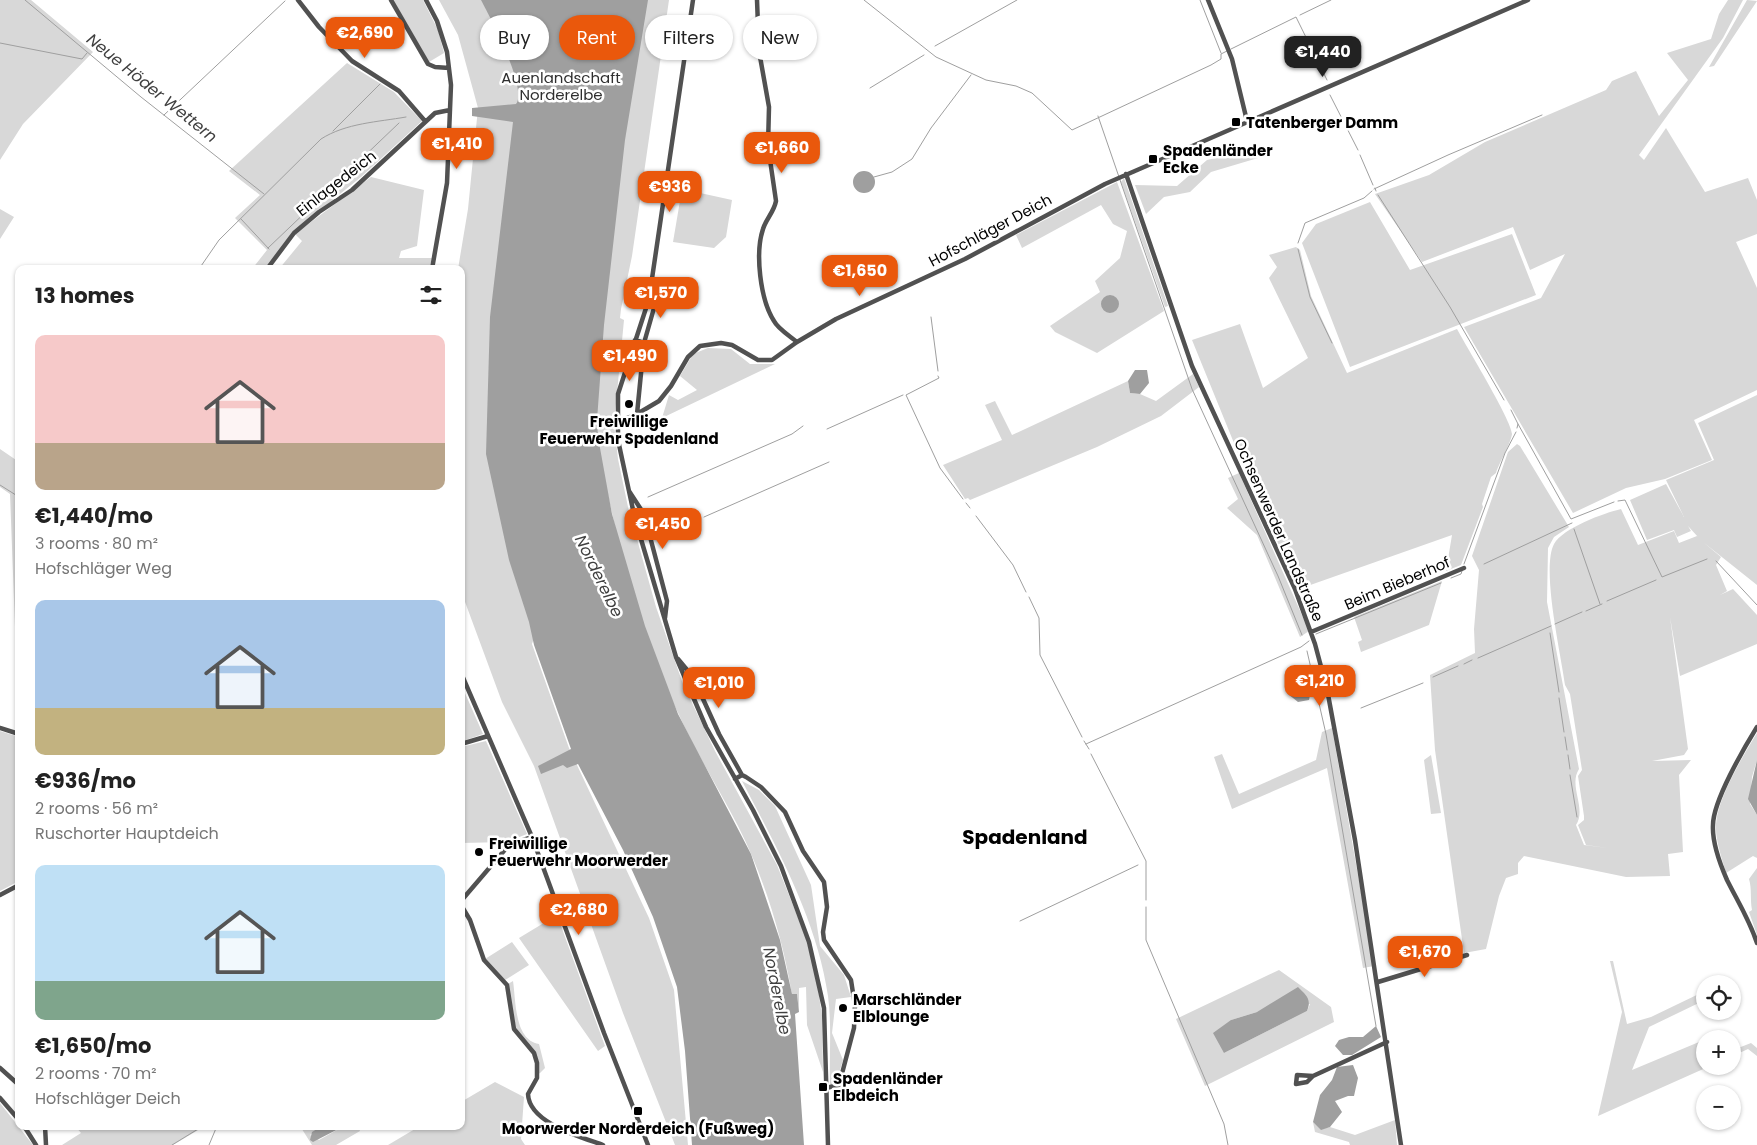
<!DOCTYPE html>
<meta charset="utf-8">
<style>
body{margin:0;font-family:Poppins,sans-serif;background:#f6f6f6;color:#222;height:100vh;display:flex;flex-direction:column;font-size:19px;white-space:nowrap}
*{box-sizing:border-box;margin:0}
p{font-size:16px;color:#767676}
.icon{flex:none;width:28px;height:28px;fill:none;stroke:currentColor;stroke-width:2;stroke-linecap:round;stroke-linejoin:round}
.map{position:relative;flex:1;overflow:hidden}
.panel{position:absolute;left:15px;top:265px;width:450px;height:865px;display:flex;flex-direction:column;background:#fff;border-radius:10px;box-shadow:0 1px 4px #0004}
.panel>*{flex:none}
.top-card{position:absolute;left:480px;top:15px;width:475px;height:45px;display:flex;gap:10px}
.buttons{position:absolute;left:1696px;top:975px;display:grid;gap:10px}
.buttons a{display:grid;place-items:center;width:45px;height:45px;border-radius:50%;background:#fff;box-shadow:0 1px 4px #0004;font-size:25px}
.price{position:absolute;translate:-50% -42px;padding:0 11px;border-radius:10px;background:#ea580c;color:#fff;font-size:16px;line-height:32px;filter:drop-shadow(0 1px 2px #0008)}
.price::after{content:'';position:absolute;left:50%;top:30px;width:15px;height:11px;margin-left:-8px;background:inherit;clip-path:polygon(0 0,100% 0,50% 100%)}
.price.on{background:#222;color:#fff}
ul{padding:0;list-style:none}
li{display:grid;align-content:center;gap:10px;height:265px;padding:0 20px}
li span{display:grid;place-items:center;height:155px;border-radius:10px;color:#555}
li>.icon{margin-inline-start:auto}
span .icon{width:90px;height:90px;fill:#fffc;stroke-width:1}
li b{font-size:21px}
h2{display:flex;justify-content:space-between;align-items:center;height:60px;padding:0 20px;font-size:21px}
.pill{padding:0 18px;border-radius:22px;background:#fff;box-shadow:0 1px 4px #0004;font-size:18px;line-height:45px}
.pill.on{background:#ea580c;color:#fff}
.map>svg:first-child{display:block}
</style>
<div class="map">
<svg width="1757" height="1145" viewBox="0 0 1757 1145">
<rect width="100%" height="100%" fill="#fff"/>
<path fill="#d8d8d8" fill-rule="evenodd" d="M0,0H31L93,52L23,124L0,160Z
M393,0H423L438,30L444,53L429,62Z
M439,0H669L632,256L621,309L620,318L624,320L614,424L618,459L628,507L656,607L683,684L715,751L777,865L806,938L817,982L822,1016L823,1072L807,1025L806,987L799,988V1012L797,994L792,995C783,939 764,877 738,826C719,789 696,753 679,715C642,636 613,533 599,447L532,644L569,748L649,918L674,990L688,1145H675L623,1013L534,766L502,702L461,591V269H458L468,209L478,108L458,35Z
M1728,0H1743L1723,38L1639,155L1644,160L1666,128L1705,192L1748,178L1757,200V234L1736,242L1757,288V390L1694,420L1712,460L1665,479L1626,488L1573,513L1464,327L1541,298L1565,254L1530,270L1513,227L1422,262L1375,194L1429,175L1485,142L1606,90L1612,81L1636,71L1659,116L1688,80L1667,53L1711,39L1719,14Z
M1747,0L1757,1L1714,66L1709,67Z
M347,63L394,92L422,121L361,177L293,232L266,269H252L267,250L235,218L260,195L229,171Z
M1250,150L1258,158L1211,172L1190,192L1164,197L1146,214L1135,185L1177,186L1207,160Z
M371,177L424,190L417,246L401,251L399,258H432L429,269H279L302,241L295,234Z
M1124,178L1168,306L1165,307L1121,182Z
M1117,182L1164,311L1097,353L1055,332L1050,326L1100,292L1095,281L1120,258L1127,231L1113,224L1101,205L1022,248L1016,235Z
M682,189L732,200L726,237L714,248L673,242Z
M1370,202L1410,270L1512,234L1536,295L1350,367L1302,243L1316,224Z
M0,209L14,217L0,239Z
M1296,247L1300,250L1311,296L1347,373L1457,329C1466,346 1512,421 1512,434C1511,443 1499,463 1496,473L1491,477L1482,504L1483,507L1461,565L1446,571L1452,535L1299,589L1247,475L1192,340L1240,324L1263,388L1308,358L1269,278L1277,267L1269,255Z
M708,348L731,349L750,364H775L662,418L669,395L678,400L697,390L680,376L693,354Z
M1193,374L1199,387L1161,416L1097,447L970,500L968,498L965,499L943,465L1002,440L985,405L995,401L1012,435L1128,381L1130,393L1140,394L1156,401Z
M1757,395V585L1703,542L1721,557L1716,565L1727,591L1720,595L1733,589L1757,615V644L1680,676L1670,617L1688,749L1684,755L1652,761L1691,760L1679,775L1683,852L1668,854L1670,876L1626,877L1524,856L1518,863V874L1506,878L1499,896L1486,949L1464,953L1435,750L1430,675L1475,653L1474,629L1479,570L1472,556L1508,452L1517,444L1520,446L1569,527L1554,537L1548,548L1547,602L1579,769C1568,786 1587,808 1576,825L1584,845L1608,848L1586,845L1578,825L1584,820V816L1578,776L1582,770L1570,694L1565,685C1561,654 1541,569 1554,544C1563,528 1604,513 1621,509L1638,545L1674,531L1679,543L1697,536L1698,537L1688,526L1691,531L1677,537L1674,530L1647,540L1630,500L1666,484L1684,517L1666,480L1714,460L1698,423Z
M0,449L19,462V733L10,494L0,487Z
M1239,473L1309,631L1300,637L1257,535L1227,508L1238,499L1228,478Z
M1442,581L1429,625L1361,652L1358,642L1362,640L1354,617Z
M461,684L483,734L463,741L461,740Z
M1332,728L1374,966L1363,968L1327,768L1232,809L1214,757L1222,754L1239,794L1316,760L1322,732Z
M0,731L19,737V881L0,891Z
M1757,733V760L1752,777L1750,804L1757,815V858L1753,856L1726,873C1722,858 1715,840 1716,824C1718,797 1743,756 1757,733Z
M486,741L527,834L507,842L461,843V747Z
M1431,755L1441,813L1431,814L1424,760Z
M742,781L759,790L775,806L811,885L820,946L844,975L851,997L836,999L832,1033L843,1060L835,1087H830C829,1058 832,1026 828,996C817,920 777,848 742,781Z
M1757,868V935L1749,912L1752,910C1750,899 1752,889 1749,879Z
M557,915L605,1046L598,1051L519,938Z
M512,942L529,965L505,980L485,959Z
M1610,961H1613L1627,1024L1651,1017L1705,991V1000L1649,1027L1632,1070L1699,1042L1705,1052V1066H1710L1598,1116L1622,1012Z
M1279,970L1331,1007L1334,1022L1205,1086L1176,1019ZM1310,1004L1307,1011L1224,1053L1231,1020L1257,1012Z
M513,981C516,1000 514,1040 539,1044L545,1068L540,1073L538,1074V1063L516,1028L508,984Z
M1751,1043L1757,1048V1056L1748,1049L1733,1056V1050Z
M495,1082L524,1097L521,1139L525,1145H388L420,1126H461V1102Z
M0,1103L33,1145H0Z
M1395,1120L1397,1145H1350L1349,1142L1315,1132L1313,1122L1321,1129L1330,1127L1355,1135Z
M75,1126H205L173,1145H62L81,1133Z
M300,1126H322L310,1135L319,1140L344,1126H358L360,1131L336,1145H312Z"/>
<path fill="#9f9f9f" d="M481,0H648L625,140L604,325L597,420L598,437L612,514L645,626L678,714L751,854L780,940L792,994H797L799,1012L795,1014L804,1145H692L685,1051L677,987L653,917L623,850L578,764L567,768L563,765L541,774L538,766L571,749L534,645L529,622L509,560L486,454L490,317L513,122L472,116V108L516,104C528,89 490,17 481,0Z
M853 182a11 11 0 1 1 22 0a11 11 0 1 1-22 0Z
M1101 304a9 9 0 1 1 18 0a9 9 0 1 1-18 0Z
M1135,370H1147L1149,383L1140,394L1130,393L1128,381Z
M1301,686L1311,690L1309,700L1298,702L1288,694Z
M1757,760V815L1748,799Z
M1298,987C1306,995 1312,999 1307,1011L1224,1053L1213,1033L1231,1020L1257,1012Z
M1376,1026L1381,1037L1352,1055H1343L1335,1046L1339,1040L1349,1037H1363Z
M1353,1065L1358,1078L1354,1096H1348L1335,1101L1342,1112L1330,1127L1321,1130L1313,1122L1320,1095L1332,1080L1337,1067Z
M322,1126H344L313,1142L310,1140L312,1132Z"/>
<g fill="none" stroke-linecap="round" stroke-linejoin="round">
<path stroke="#9f9f9f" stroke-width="1" d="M25,0L141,97L264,194
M864,0L936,57L986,80L1016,86L1032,93L1072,130L1211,65L1221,59V54L1227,51
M1200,0L1221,53
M1300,15L1331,0
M0,43L82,59L87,53
M935,46L1017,0
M1231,49L1296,17L1327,80
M870,88L924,55
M1330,95L1358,150
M164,115L285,1
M1098,116L1192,389L1278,576L1302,635
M333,131L380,84
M1360,155L1373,185
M874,177L892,172L912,159L931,128L971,75
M1375,188L1376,191
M1374,189L1448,155L1542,115
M1378,195L1450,307L1504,400
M241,219L269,249
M1298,243L1305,223L1364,198L1372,191
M268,248L399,123
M1298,249L1310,297L1332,343
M199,269L219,240L321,139C346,123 378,122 406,117
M931,317L938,371
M938,376L939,378L906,395L940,468L963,499
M1511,410L1518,424L1517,428
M1518,424L1571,519L1614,502
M827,429L903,395
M0,485L19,497
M648,497L792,434L803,426
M1618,501L1625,500L1662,577L1707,559
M966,503L970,508
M976,516L1013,565L1026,592
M704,517L829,462
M1574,529L1600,604
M1716,561L1757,605
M1464,564L1505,453L1516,432
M1484,564L1572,523
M1451,578L1461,574L1462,571
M1029,597L1039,618L1040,655L1082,737
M1607,601L1656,580
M1586,611L1602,604
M1555,624L1582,612
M1550,633L1559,692
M1316,634L1441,583
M1307,651L1326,734L1376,1026
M1478,658L1551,626
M1464,664L1472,660
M1433,677L1458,666
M1310,693L1317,692
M1559,698L1564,732
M1361,708L1423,683
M1565,737L1567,750
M1084,741L1089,749
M1086,744L1301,647L1309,641
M1091,754L1146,861V900
M1568,755L1570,769
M1570,775L1577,817
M1146,907V940L1224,1124L1228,1145
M1020,921L1138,865
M172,1145L203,1126
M209,1145L217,1126"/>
<path stroke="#515151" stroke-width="4.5" d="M298,0L319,27L352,61L399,91L425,121
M391,0L428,64L435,67L449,68
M426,0L437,21L447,52L451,85L447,183L432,269
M693,0L649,299L618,394V440L635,519L676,657L706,727L753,810L781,866L809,942L824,1008L828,1145
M757,0L759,51L769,107L768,146L776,201C774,212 766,219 763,229C755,253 760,299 774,321C778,329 790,336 797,342
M1208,0L1232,59L1247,121
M1126,174L1192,366L1295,589L1315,644L1327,689L1355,840L1401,1145
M267,269L294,233L319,212L352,190L435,113L450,110
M635,340L644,343L637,414
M644,343L654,308L665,290
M617,422L637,414L659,401L671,386L688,357L700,346L721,343L732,345L758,360H772L797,342L836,319L965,259L1105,184L1528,0
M629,491L644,514L667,601L665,618
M1311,632L1464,568
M678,659L693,677L719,734L742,775
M461,673L532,837L604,1033L648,1145
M1757,727C1744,748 1713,801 1713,825C1712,842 1720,864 1727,880C1738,902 1749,919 1757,943
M0,728L19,734
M461,744L488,736
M735,779L742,775L746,777L761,787L785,812L803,851L824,882L827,907L823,932L824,940L851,980L855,1006L854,1028L839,1085L826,1088
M0,895L19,885
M461,901L509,845L532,837
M461,905L470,920L484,960L507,985L514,1029L534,1053L537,1063V1078L528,1094C529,1123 581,1137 603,1145
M1378,982L1467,955
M0,1068L19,1085
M1313,1076L1297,1075L1296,1084L1307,1082L1313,1076L1387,1042
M0,1098L19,1120
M24,1126L36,1145
M45,1126L46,1145"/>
</g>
<g fill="#000" stroke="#fff" stroke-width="2">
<rect x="1231" y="117" width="10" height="10" rx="2.5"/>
<rect x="1148" y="154" width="10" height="10" rx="2.5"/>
<circle cx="629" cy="404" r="5"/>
<circle cx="479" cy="852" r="5"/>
<circle cx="843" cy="1008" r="5"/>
<rect x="818" y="1082" width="10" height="10" rx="2.5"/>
<rect x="633" y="1106" width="10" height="10" rx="2.5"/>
</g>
<g text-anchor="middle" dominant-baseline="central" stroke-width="5" stroke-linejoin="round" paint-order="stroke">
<g font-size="15" fill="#2f2f2f" stroke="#fff">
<text x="561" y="77">Auenlandschaft<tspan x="561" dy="17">Norderelbe</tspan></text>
</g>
<g font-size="15" font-weight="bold" fill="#000" stroke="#fff" text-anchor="start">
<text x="1246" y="122">Tatenberger Damm</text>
<text x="1163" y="150">Spadenländer<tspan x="1163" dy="17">Ecke</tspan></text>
<text x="629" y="421" text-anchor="middle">Freiwillige<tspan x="629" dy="17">Feuerwehr Spadenland</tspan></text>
<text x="489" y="843">Freiwillige<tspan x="489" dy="17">Feuerwehr Moorwerder</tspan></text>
<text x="853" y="999">Marschländer<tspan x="853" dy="17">Elblounge</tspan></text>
<text x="833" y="1078">Spadenländer<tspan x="833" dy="17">Elbdeich</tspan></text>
<text x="638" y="1128" text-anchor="middle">Moorwerder Norderdeich (Fußweg)</text>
</g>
<g font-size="15" fill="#000" stroke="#fff">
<text transform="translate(336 183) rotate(-38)">Einlagedeich</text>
<text transform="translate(990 230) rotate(-28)">Hofschläger Deich</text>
<text transform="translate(1279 530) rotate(66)">Ochsenwerder Landstraße</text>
<text transform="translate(1397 583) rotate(-23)">Beim Bieberhof</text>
</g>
<g font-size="16" font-style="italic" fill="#404040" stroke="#fff">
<text transform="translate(152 88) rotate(39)">Neue Höder Wettern</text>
<text transform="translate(599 576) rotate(64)">Norderelbe</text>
<text transform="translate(777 991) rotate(79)">Norderelbe</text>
</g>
<g font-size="20" font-weight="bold" fill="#000" stroke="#fff">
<text x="1025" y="837">Spadenland</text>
</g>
</g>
</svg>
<div class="buttons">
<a><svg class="icon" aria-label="locate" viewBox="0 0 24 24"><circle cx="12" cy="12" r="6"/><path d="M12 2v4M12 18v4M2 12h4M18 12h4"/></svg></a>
<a>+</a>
<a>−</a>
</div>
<b class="price" style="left:365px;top:59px">€2,690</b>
<b class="price on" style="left:1323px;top:78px">€1,440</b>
<b class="price" style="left:457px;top:170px">€1,410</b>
<b class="price" style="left:782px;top:174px">€1,660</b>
<b class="price" style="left:670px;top:213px">€936</b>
<b class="price" style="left:860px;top:297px">€1,650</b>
<b class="price" style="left:661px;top:319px">€1,570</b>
<b class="price" style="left:630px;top:382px">€1,490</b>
<b class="price" style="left:663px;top:550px">€1,450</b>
<b class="price" style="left:1320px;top:707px">€1,210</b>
<b class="price" style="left:719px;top:709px">€1,010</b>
<b class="price" style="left:579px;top:936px">€2,680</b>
<b class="price" style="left:1425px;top:978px">€1,670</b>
<div class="top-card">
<a class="pill">Buy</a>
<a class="pill on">Rent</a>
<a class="pill">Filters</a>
<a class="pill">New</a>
</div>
<section class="panel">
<h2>13 homes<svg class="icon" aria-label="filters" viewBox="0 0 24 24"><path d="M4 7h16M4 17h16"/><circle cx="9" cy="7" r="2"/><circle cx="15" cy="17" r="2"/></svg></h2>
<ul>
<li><span style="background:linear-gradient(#f6c9c9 70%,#b9a48a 0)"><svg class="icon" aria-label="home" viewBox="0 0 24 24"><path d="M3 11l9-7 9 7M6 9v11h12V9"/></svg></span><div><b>€1,440/mo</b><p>3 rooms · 80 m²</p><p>Hofschläger Weg</p></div></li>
<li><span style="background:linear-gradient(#a9c7e8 70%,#c2b280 0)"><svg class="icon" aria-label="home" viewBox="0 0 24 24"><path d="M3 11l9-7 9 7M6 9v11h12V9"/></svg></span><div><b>€936/mo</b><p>2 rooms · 56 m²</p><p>Ruschorter Hauptdeich</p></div></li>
<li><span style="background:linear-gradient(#bfe0f5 75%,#7fa58c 0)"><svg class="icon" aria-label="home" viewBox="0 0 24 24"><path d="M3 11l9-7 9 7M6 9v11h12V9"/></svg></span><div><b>€1,650/mo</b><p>2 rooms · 70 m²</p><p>Hofschläger Deich</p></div></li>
</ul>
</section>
</div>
